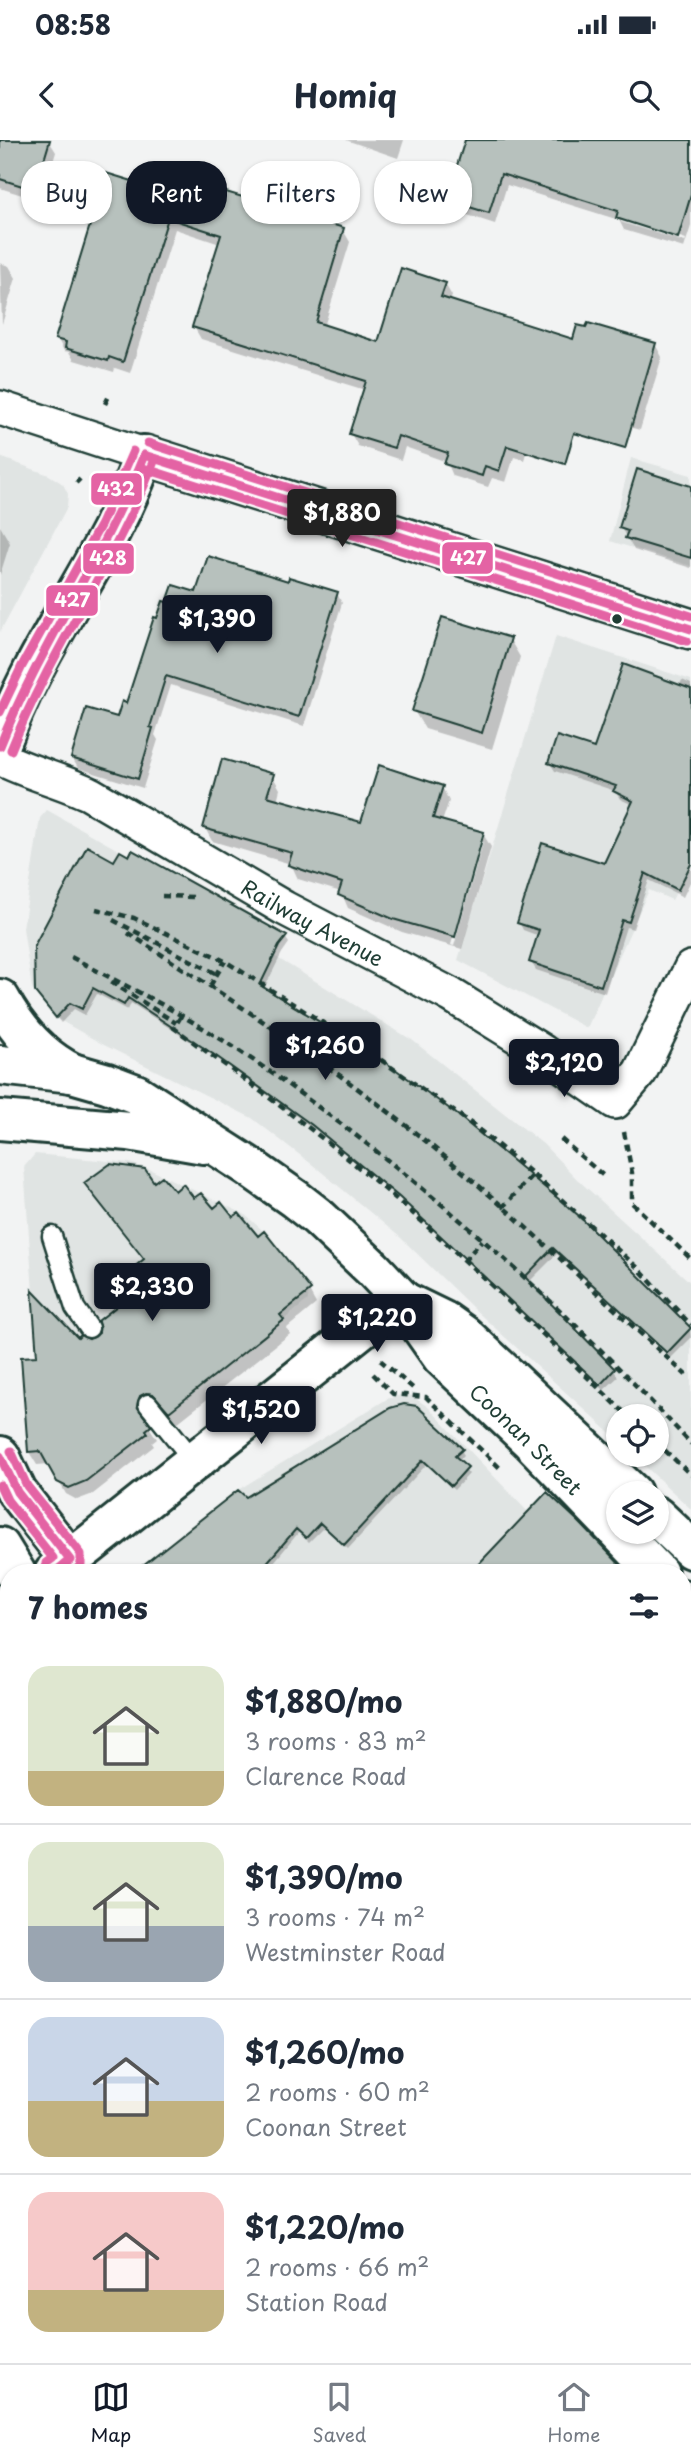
<!DOCTYPE html>
<meta charset="utf-8">
<style>
body{margin:0;font-family:"Playpen Sans",sans-serif;background:#f2f2f3;color:#1f2937;height:100vh;display:flex;flex-direction:column;font-size:26px;white-space:nowrap}
*{box-sizing:border-box;margin:0}
p{font-size:23px;color:#747a83}
.icon{flex:none;width:38px;height:38px;fill:none;stroke:currentColor;stroke-width:2;stroke-linecap:round;stroke-linejoin:round}
.map{position:relative;flex:1;overflow:hidden}
.side{position:absolute;left:0px;top:1424px;width:691px;height:800px;display:flex;flex-direction:column;background:#fff;border-radius:28px 28px 0 0;box-shadow:0 2px 5px #0004}
.side>*{flex:none}
.top-card{position:absolute;left:21px;top:21px;width:649px;height:63px;display:flex;gap:14px}
.buttons{position:absolute;left:606px;top:1264px;display:grid;gap:14px}
.buttons a{display:grid;place-items:center;width:63px;height:63px;border-radius:50%;background:#fff;box-shadow:0 2px 5px #0004;font-size:35px}
.price{position:absolute;translate:-50% -60px;padding:0 16px;border-radius:7px;background:#111827;color:#fff;font-size:23px;line-height:46px;filter:drop-shadow(0 2px 4px #0008)}
.price::after{content:'';position:absolute;left:50%;top:42px;width:21px;height:16px;margin-left:-10px;background:inherit;clip-path:polygon(0 0,100% 0,50% 100%)}
.price.on{background:#222;color:#fff}
ul{padding:0;list-style:none}
li{display:flex;align-items:center;gap:21px;height:175px;padding:0 28px}
li+li{border-top:2px solid #e0e1e3}
li span{display:grid;place-items:center;flex:none;width:196px;height:140px;border-radius:21px;color:#555}
li>.icon{margin-inline-start:auto}
span .icon{width:84px;height:84px;fill:#fffc;stroke-width:1}
li b{font-size:30px}
h2{display:flex;justify-content:space-between;align-items:center;height:84px;padding:0 28px;font-size:30px}
.pill{padding:0 24px;border-radius:28px;background:#fff;box-shadow:0 2px 5px #0004;font-size:24px;line-height:63px}
.pill.on{background:#111827;color:#fff}
.status{display:flex;justify-content:space-between;align-items:center;height:49px;padding:0 35px;background:#fff;direction:ltr}
.status svg{height:19px;fill:currentColor}
header{display:flex;justify-content:space-between;align-items:center;height:91px;padding:0 28px;background:#fff;font-size:32px;font-weight:700}
.menu{display:flex;justify-content:space-around;align-items:center;height:98px;border-top:2px solid #e0e1e3;background:#fff;font-size:19px;color:#747a83}
.menu a{display:grid;justify-items:center;gap:4px}
.menu .on{color:#111827}
.map>svg:first-child{display:block}
</style>
<div class="status"><b>08:58</b><svg viewBox="0 0 49 12"><path d="M0 12V9h3v3zM5 12V6h3v6zM10 12V3h3v9zM15 12V0h3v12zM26 1h20v11H26zM47 4h2v5h-2z"/></svg></div>
<header><svg class="icon" aria-label="back" viewBox="0 0 24 24"><path d="M15 5l-7 7 7 7"/></svg>Homiq<svg class="icon" aria-label="search" viewBox="0 0 24 24"><circle cx="10" cy="10" r="6"/><path d="M15 15l6 6"/></svg></header>
<div class="map">
<svg width="691" height="2223" viewBox="0 0 691 2223">
<rect width="100%" height="100%" fill="#f2f3f3"/>
<filter id="ink" filterUnits="userSpaceOnUse"><feTurbulence type="fractalNoise" baseFrequency=".0143" numOctaves="2"/><feDisplacementMap in="SourceGraphic" scale="14" xChannelSelector="R" yChannelSelector="G"/><feConvolveMatrix kernelMatrix="1 2 1 2 8 2 1 2 1" color-interpolation-filters="sRGB"/></filter>
<g filter="url(#ink)">
<path fill="#e0e4e3" d="M0,317L49,335L63,344L68,354L67,367L0,492Z
M631,318L691,335V426L610,401Z
M556,496L691,540V724L672,760L649,750L587,888L458,820Z
M47,670L129,716L132,710L285,795L274,816L412,900L543,1004L577,1039L691,1143V1369L632,1314H656V1276H618V1300L473,1168L401,1098L318,1029L252,978L104,905L56,878L32,849L23,788L40,678Z
M35,1014L130,1023L149,1029L244,1074L260,1088L309,1147L308,1160L86,1341L69,1348L57,1342L45,1320L24,1027Z
M404,1254L412,1256L428,1267L528,1372L592,1433H133L238,1350L387,1259Z
M9,1558V1685L0,1682V1570Z
M0,1779L9,1782V2097L0,2094Z"/>
<path fill="#0003" fill-rule="evenodd" d="M0,0L49,1L56,12L41,61L0,48Z
M346,0H404L398,18Z
M467,0H691V86L684,108L624,90L619,80L507,45L495,84L455,71L448,60ZM621,78L686,99L685,102L621,82Z
M107,35L209,67L343,90L350,102L324,187L379,204L445,144L452,156L450,162L574,201L655,204L662,217L640,290L541,263L524,320L514,317L506,342L492,338L488,347L453,336L447,322L405,307L401,320L358,306L351,294L365,250L201,199L194,187L220,104L175,89L130,233L115,228L114,232L74,220L69,212L64,211L57,198Z
M0,123L9,126L16,138L2,184Z
M691,348V428L634,410L621,388Z
M0,386L10,403L0,435Z
M289,444L337,454L342,463L304,586L171,545L155,595L158,600L143,648L78,628L72,618L118,580L197,455Z
M510,500L520,517L492,609L425,589L414,571Z
M682,540L691,544V740L683,757L649,740L633,789L626,787L605,853L536,830L531,822L539,796L523,790L519,782L605,725L633,665L620,659L615,651L555,631L550,623L595,611L679,547Z
M272,635L280,649L277,661L362,684L442,647L449,661L442,682L483,694L491,707L462,809L402,792L348,768L341,752L298,739L291,724L212,701L205,688ZM479,702H483L454,806L451,805Z
M115,723L285,797L289,803L282,813L264,849L690,1188L691,1198L671,1218L557,1114L528,1143L614,1230L618,1237L604,1250L405,1063L317,991L222,922L131,863L128,870L97,854L85,875L74,869L61,883L36,852Z
M86,1044H154L233,1079L258,1099L309,1151L316,1164L287,1188L290,1194L177,1283L162,1266L153,1265L147,1268L144,1279L157,1299L152,1303L154,1306L93,1354L77,1360L66,1354L49,1324L37,1325L29,1312L39,1218L78,1200L89,1201L101,1194L141,1149L130,1132L145,1121L93,1056Z
M461,1310L464,1315L458,1321L469,1334L454,1350L427,1324L348,1409L324,1387L309,1402L299,1392L265,1433H144L161,1413L246,1359Z
M547,1354L625,1433H472Z
M682,1523L691,1531V1580L682,1589Z
M9,1561V1688L0,1685V1574Z
M682,1597L691,1604V1710L688,1711L682,1706Z
M682,1788L691,1791V1901L682,1897Z
M0,1805L9,1807V2093L0,2090Z
M682,2052L691,2055V2213L682,2210Z
M19,2216H90L87,2223H17Z
M119,2216H173L179,2218L182,2223H105Z
M493,2216H523L520,2223Z
M603,2216H623L621,2221Z"/>
<path fill="#b7c1bd" stroke="#1f3d34" stroke-width="2" d="M0,0H50L35,50L0,39Z
M465,0H691V55L678,98L616,78L618,71L501,34L489,73L446,60Z
M106,33L208,64L213,48L344,88L316,182L378,202L401,128L446,143L441,157L573,199L577,185L586,187L588,183L656,203L625,308L574,293L565,324L507,306L499,331L485,326L482,336L444,324L448,313L398,296L394,308L349,294L366,241L192,187L221,95L168,78L123,222L109,217L108,221L65,208L66,202L55,199Z
M637,329L691,346V418L625,398L628,391L619,388Z
M208,416L288,441L289,437L338,452L299,577L166,536L150,587L153,588L138,639L71,618L86,568L117,577L122,561L126,563L154,477L157,478L163,461L167,462L173,445L196,452Z
M442,477L511,498L482,593L412,571Z
M623,524L691,549V724L678,750L645,733L629,782L622,780L601,846L529,822L539,790L517,783L542,703L604,723L633,661L613,651L616,646L548,623L557,596L594,608Z
M222,619L274,634L267,656L361,682L379,625L443,646L433,678L484,692L455,797L393,779L338,755L342,743L288,725L292,713L203,688Z
M87,706L114,721L120,711L129,716L132,710L287,796L279,806L260,845L391,926L454,972L578,1075L691,1188L667,1213L553,1108L525,1137L615,1229L600,1245L399,1057L312,985L216,916L128,858L124,865L93,848L82,869L70,863L56,878L35,852L34,806Z
M110,1024L145,1029L154,1042L162,1036L175,1051L183,1044L194,1058L201,1053L214,1068L221,1062L233,1077L239,1073L258,1096L264,1091L311,1150L280,1175L284,1180L169,1272L153,1254L146,1253L140,1256L137,1266L151,1286L146,1290L148,1293L86,1341L69,1348L57,1342L40,1311L28,1312L21,1217L37,1216L32,1150L78,1198L81,1195L89,1199L99,1193L98,1181L140,1148L128,1132L144,1119L84,1043Z
M404,1264L417,1266L463,1309L455,1316L468,1327L451,1346L423,1320L344,1405L320,1383L306,1398L296,1389L258,1433H133L238,1350L246,1357L390,1268Z
M547,1352L579,1382L628,1433H470Z"/>
<g fill="none" stroke-linecap="round" stroke-linejoin="round">
<defs>
<path id="lane" d="M52,1096L75,1168L89,1188
M148,1264L194,1321"/>
<g id="street">
<path d="M0,268L144,315"/>
<path id="s1" d="M0,618C29,633 61,640 90,654L284,768L451,855L543,912L615,962L640,932L691,828"/>
<path d="M0,1731L9,1734"/>
<path d="M682,1950L691,1953"/>
</g>
<path id="secondary" d="M0,606C35,503 109,418 144,315L691,489
M0,859C17,891 39,916 72,933
M0,1316L17,1352L70,1420
M0,1407L16,1433
M54,1433L400,1158
M0,1485L9,1475"/>
<g id="primary">
<path id="s2" d="M0,925L72,933L107,943L136,954L248,1026L295,1059L318,1077L373,1129L402,1160L442,1217L531,1301L658,1433"/>
<path d="M0,980L129,991L204,1004"/>
<path d="M407,1163L444,1181L465,1196L632,1353"/>
<path d="M656,1376L691,1409"/>
<path d="M682,1459L691,1468"/>
</g>
</defs>
<use href="#lane" stroke="#1f3d34" stroke-width="23"/>
<use href="#street" stroke="#1f3d34" stroke-width="38"/>
<use href="#secondary" stroke="#1f3d34" stroke-width="44"/>
<use href="#primary" stroke="#1f3d34" stroke-width="44"/>
<path stroke="#1f3d34" stroke-width="4.5" stroke-dasharray="7 5" stroke-linecap="butt" d="M105,264L109,256
M76,343L80,339
M162,756L196,757
M96,769L134,778L225,821L374,915L472,984L533,1034L637,1127L691,1185
M113,780L217,834
M128,793C220,852 312,912 399,980C500,1058 591,1149 686,1235
M71,817C120,843 170,867 216,896C255,920 293,948 329,975C460,1073 581,1184 691,1304
M111,842L176,883
M210,846L225,821
M181,876L174,888C242,937 309,986 374,1040C462,1114 544,1196 628,1276
M624,992L632,1033V1063L691,1119
M561,999L606,1038
M502,1068L533,1034
M464,1121L482,1100
M380,1220L414,1249
M373,1234L393,1254L426,1257L500,1328
M656,1302L691,1335"/>
<use href="#lane" stroke="#fff" stroke-width="18"/>
<use href="#street" stroke="#fff" stroke-width="33"/>
<use href="#secondary" stroke="#fff" stroke-width="38"/>
<use href="#primary" stroke="#fff" stroke-width="38"/>
<defs>
<path id="bus-1" d="M144,315L691,489
M0,606C40,505 104,416 144,315
M0,1316L17,1352L70,1420L54,1433"/>
<path id="bus-2" d="M140,327L687,501
M11,610C51,509 116,421 155,319
M0,1345L7,1360L53,1418L46,1423"/>
<path id="bus-3" d="M148,303L691,476
M0,572L22,526L101,384L133,311
M11,1311L27,1346L81,1414V1425L73,1433"/>
</defs>
<use href="#bus-1" stroke="#fff" stroke-width="14"/>
<use href="#bus-2" stroke="#fff" stroke-width="14"/>
<use href="#bus-3" stroke="#fff" stroke-width="14"/>
<use href="#bus-1" stroke="#e463a4" stroke-width="9"/>
<use href="#bus-2" stroke="#e463a4" stroke-width="9"/>
<use href="#bus-3" stroke="#e463a4" stroke-width="9"/>
</g>
</g>
<circle fill="#1f3d34" stroke="#fff" stroke-width="2.5" cx="617" cy="479" r="6"/>
<g text-anchor="middle" dominant-baseline="central" stroke-width="5" stroke-linejoin="round" paint-order="stroke">
<g font-size="21" fill="#1f3d34" stroke="#fff">
<text stroke="none"><textPath href="#s1" startOffset="354">Railway Avenue</textPath></text>
<text stroke="none"><textPath href="#s2" startOffset="665">Coonan Street</textPath></text>
</g>
</g>
<g stroke="#fff" stroke-width="2.5">
<rect x="90" y="332" width="53" height="34" rx="7" fill="#e463a4"/>
<rect x="441" y="401" width="53" height="34" rx="7" fill="#e463a4"/>
<rect x="82" y="402" width="53" height="33" rx="7" fill="#e463a4"/>
<rect x="45" y="444" width="54" height="33" rx="7" fill="#e463a4"/>
</g>
<g font-size="19" text-anchor="middle" font-weight="bold" fill="#fff">
<text x="116" y="356">432</text>
<text x="468" y="425">427</text>
<text x="108" y="425">428</text>
<text x="72" y="467">427</text>
</g>
</svg>
<div class="buttons">
<a><svg class="icon" aria-label="locate" viewBox="0 0 24 24"><circle cx="12" cy="12" r="6"/><path d="M12 2v4M12 18v4M2 12h4M18 12h4"/></svg></a>
<a><svg class="icon" aria-label="layers" viewBox="0 0 24 24"><path d="M12 4l9 5-9 5-9-5zM3 14l9 5 9-5"/></svg></a>
</div>
<b class="price on" style="left:342px;top:409px">$1,880</b>
<b class="price" style="left:217px;top:515px">$1,390</b>
<b class="price" style="left:325px;top:942px">$1,260</b>
<b class="price" style="left:564px;top:959px">$2,120</b>
<b class="price" style="left:152px;top:1183px">$2,330</b>
<b class="price" style="left:377px;top:1214px">$1,220</b>
<b class="price" style="left:261px;top:1306px">$1,520</b>
<div class="top-card">
<a class="pill">Buy</a>
<a class="pill on">Rent</a>
<a class="pill">Filters</a>
<a class="pill">New</a>
</div>
<section class="side">
<h2>7 homes<svg class="icon" aria-label="filters" viewBox="0 0 24 24"><path d="M4 7h16M4 17h16"/><circle cx="9" cy="7" r="2"/><circle cx="15" cy="17" r="2"/></svg></h2>
<ul>
<li><span style="background:linear-gradient(#dfe7d0 75%,#c2b280 0)"><svg class="icon" aria-label="home" viewBox="0 0 24 24"><path d="M3 11l9-7 9 7M6 9v11h12V9"/></svg></span><div><b>$1,880/mo</b><p>3 rooms · 83 m²</p><p>Clarence Road</p></div></li>
<li><span style="background:linear-gradient(#dfe7d0 60%,#9aa5b1 0)"><svg class="icon" aria-label="home" viewBox="0 0 24 24"><path d="M3 11l9-7 9 7M6 9v11h12V9"/></svg></span><div><b>$1,390/mo</b><p>3 rooms · 74 m²</p><p>Westminster Road</p></div></li>
<li><span style="background:linear-gradient(#c9d6e8 60%,#c2b280 0)"><svg class="icon" aria-label="home" viewBox="0 0 24 24"><path d="M3 11l9-7 9 7M6 9v11h12V9"/></svg></span><div><b>$1,260/mo</b><p>2 rooms · 60 m²</p><p>Coonan Street</p></div></li>
<li><span style="background:linear-gradient(#f6c9c9 70%,#c2b280 0)"><svg class="icon" aria-label="home" viewBox="0 0 24 24"><path d="M3 11l9-7 9 7M6 9v11h12V9"/></svg></span><div><b>$1,220/mo</b><p>2 rooms · 66 m²</p><p>Station Road</p></div></li>
</ul>
</section>
</div>
<nav class="menu">
<a class="on"><svg class="icon" aria-label="map" viewBox="0 0 24 24"><path d="M3 6l6-2 6 2 6-2v14l-6 2-6-2-6 2zM9 4v14M15 6v14"/></svg>Map</a>
<a><svg class="icon" aria-label="saved" viewBox="0 0 24 24"><path d="M7 4h10v16l-5-4-5 4z"/></svg>Saved</a>
<a><svg class="icon" aria-label="home" viewBox="0 0 24 24"><path d="M3 11l9-7 9 7M6 9v11h12V9"/></svg>Home</a>
</nav>
